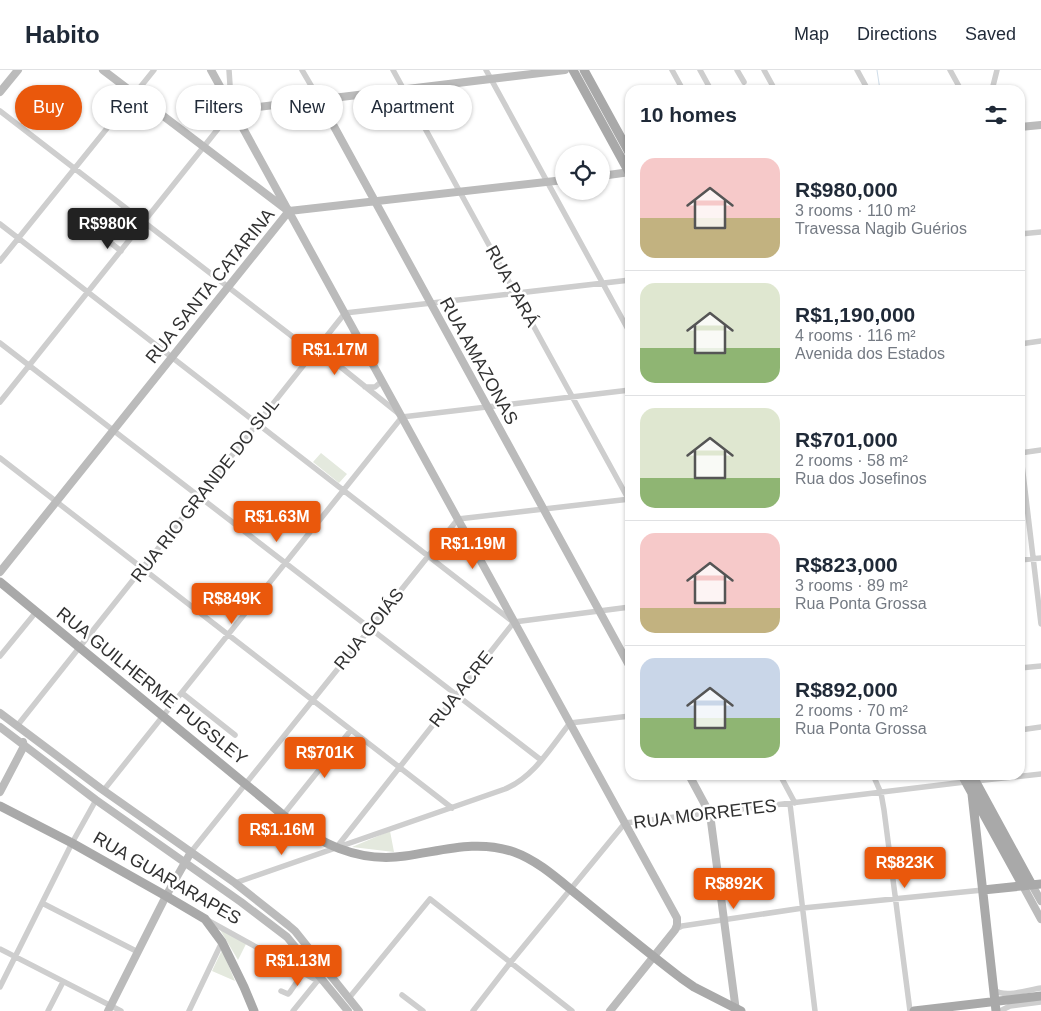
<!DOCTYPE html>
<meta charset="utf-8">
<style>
body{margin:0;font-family:Arial,sans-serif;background:#f6f6f7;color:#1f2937;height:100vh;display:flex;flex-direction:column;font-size:19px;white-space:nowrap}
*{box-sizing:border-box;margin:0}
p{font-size:16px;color:#747a83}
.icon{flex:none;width:28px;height:28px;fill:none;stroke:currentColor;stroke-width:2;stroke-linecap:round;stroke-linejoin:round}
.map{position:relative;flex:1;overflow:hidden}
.panel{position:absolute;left:625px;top:15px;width:400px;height:695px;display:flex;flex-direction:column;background:#fff;border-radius:15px;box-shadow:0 1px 4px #0004}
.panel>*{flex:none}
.hud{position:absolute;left:15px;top:15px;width:475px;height:45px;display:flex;gap:10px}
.buttons{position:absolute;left:555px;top:75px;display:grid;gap:10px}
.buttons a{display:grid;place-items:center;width:55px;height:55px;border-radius:50%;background:#fff;box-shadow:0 1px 4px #0004;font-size:25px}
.price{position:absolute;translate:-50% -42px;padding:0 11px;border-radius:5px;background:#ea580c;color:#fff;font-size:16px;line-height:32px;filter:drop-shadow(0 1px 2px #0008)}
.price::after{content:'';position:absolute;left:50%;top:30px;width:15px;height:11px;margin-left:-8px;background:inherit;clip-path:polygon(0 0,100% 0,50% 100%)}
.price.active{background:#222;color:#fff}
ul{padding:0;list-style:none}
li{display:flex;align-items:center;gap:15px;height:125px;padding:0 15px}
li+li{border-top:1px solid #e0e1e3}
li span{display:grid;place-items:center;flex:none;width:140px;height:100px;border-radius:15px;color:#555}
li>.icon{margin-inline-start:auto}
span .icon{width:60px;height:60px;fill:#fffc;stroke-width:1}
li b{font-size:21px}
h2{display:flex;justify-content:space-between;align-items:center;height:60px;padding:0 15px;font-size:21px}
.tag{padding:0 18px;border-radius:22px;background:#fff;box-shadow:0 1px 4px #0004;font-size:18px;line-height:45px}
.tag.active{background:#ea580c;color:#fff}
header{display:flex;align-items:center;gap:30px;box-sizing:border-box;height:70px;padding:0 25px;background:#fff;border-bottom:1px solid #e0e1e3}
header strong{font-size:24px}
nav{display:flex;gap:28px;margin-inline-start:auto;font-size:18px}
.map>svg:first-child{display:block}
</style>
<header>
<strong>Habito</strong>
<nav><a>Map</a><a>Directions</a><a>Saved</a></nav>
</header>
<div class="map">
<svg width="1041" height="941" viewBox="0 0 1041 941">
<rect width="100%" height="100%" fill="#fff"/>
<path fill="#e4e9de" d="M321,383L347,404L339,413L313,392Z
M390,761L394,782L352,777Z
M219,858L246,874L238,890Z
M222,880L235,911L212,901Z"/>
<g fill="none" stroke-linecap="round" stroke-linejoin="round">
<path stroke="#d0deea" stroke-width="1" d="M877,0L880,20"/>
<path stroke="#cecece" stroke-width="5.5" d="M302,0L319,29
M393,0L630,432
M486,0L630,263
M672,0L683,20
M700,0L711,20
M737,0L744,12
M764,0L775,20
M857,0L868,20
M950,0L961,20
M992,20L997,0
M225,24L230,15L229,0
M0,41L293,267L304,271L317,278L398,343
M0,154L512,551
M88,155L121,181
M1020,164L1041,162
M0,191L154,0
M0,273L541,690
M1020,274L1041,271
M365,317H375L382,311
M0,332L233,40
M1020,378L1041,554
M1020,383L1041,380
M0,388L452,738
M1020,490L1041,488
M0,586L36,542
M1020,598L1041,596
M182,623L235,665
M17,656L345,243L630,210
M1020,660L1041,657
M780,705L795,733
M873,705L881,723L884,740L910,941
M975,709V711L1041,704
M103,721L402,347L630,320
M790,734L815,941
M283,745L351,660
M336,778L514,552L630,537
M191,782L458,449L630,429
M235,813L505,719C534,707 551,677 570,653L630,646
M42,833L138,882
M209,851L318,911
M676,859L682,856L803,838L983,820
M0,879L121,941
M0,917L72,773L96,730
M994,920C1005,928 1027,920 1041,918
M281,921L288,924L290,922L303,903
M402,925L423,941
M349,928L430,829L572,941
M48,941L63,912
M189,941L222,872
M293,941L319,909
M473,941L510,893L625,753L965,712
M1000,941L1010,936L1041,932"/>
<path stroke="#bbb" stroke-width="8" d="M103,0L287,140
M211,0L677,848V855L675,860L610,941
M0,22L18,0
M319,29L630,597
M233,40L565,0
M1020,57L1041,55
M601,106L630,102
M0,502L289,141L564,110
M0,643L100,718L235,813L288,855L295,861L359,941
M0,657L96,730L241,832L287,867L348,941
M689,705L710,744L736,941
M0,722L24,676L23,672
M1032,815L1041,831
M1023,816L1041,849
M108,941L166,826L191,782"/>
<path stroke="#a9a9a9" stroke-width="9" d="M573,0L630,104
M584,0L630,84
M0,512L283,745C319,773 357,793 405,786C442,781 477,769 514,782C539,791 560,811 580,827C613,854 647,882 681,908L694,917L741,941
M962,705L1023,816
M972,705L1032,815
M972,724L996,941
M0,736L72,773L166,826L205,849L222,872L244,917L254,941
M983,820L1041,814
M914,941L1041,926"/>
</g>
<g text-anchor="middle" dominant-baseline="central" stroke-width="5" stroke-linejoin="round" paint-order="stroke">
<g font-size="18" fill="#313131" stroke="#fff">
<text transform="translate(210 216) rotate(-51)">RUA SANTA CATARINA</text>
<text transform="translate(512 216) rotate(61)">RUA PARÁ</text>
<text transform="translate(479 291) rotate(61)">RUA AMAZONAS</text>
<text transform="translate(205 420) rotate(-52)">RUA RIO GRANDE DO SUL</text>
<text transform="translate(369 559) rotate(-51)">RUA GOIÁS</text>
<text transform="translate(152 616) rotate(39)">RUA GUILHERME PUGSLEY</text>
<text transform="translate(461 619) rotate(-52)">RUA ACRE</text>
<text transform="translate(705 744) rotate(-7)">RUA MORRETES</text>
<text transform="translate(167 808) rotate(30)">RUA GUARARAPES</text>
</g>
</g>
</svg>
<div class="buttons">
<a><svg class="icon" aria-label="locate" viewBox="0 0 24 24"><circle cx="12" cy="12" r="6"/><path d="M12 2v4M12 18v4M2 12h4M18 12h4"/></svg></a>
</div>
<b class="price active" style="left:108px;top:180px">R$980K</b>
<b class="price" style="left:335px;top:306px">R$1.17M</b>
<b class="price" style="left:277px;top:473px">R$1.63M</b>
<b class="price" style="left:473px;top:500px">R$1.19M</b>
<b class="price" style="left:232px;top:555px">R$849K</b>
<b class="price" style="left:325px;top:709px">R$701K</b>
<b class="price" style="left:282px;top:786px">R$1.16M</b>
<b class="price" style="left:905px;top:819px">R$823K</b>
<b class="price" style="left:734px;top:840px">R$892K</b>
<b class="price" style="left:298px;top:917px">R$1.13M</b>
<div class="hud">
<a class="tag active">Buy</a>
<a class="tag">Rent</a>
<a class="tag">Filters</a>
<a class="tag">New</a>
<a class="tag">Apartment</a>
</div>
<section class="panel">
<h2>10 homes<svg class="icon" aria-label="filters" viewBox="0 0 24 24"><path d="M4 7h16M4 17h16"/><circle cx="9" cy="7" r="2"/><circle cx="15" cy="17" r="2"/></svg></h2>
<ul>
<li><span style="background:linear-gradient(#f6c9c9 60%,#c2b280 0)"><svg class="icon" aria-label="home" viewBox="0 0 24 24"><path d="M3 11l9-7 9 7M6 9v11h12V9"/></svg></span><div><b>R$980,000</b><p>3 rooms · 110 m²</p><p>Travessa Nagib Guérios</p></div></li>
<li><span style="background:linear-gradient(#dfe7d0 65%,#8fb573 0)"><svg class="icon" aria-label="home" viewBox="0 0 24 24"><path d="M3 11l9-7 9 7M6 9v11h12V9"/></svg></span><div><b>R$1,190,000</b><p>4 rooms · 116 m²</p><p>Avenida dos Estados</p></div></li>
<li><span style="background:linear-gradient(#dfe7d0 70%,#8fb573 0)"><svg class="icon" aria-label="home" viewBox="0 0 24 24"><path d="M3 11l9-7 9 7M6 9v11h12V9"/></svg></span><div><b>R$701,000</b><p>2 rooms · 58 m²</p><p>Rua dos Josefinos</p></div></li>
<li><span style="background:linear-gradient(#f6c9c9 75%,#c2b280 0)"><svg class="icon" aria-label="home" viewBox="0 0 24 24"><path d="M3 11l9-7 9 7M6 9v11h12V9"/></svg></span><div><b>R$823,000</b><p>3 rooms · 89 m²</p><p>Rua Ponta Grossa</p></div></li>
<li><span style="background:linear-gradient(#c9d6e8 60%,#8fb573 0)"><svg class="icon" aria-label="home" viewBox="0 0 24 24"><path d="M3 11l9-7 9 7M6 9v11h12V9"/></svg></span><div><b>R$892,000</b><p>2 rooms · 70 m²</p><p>Rua Ponta Grossa</p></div></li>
</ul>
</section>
</div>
